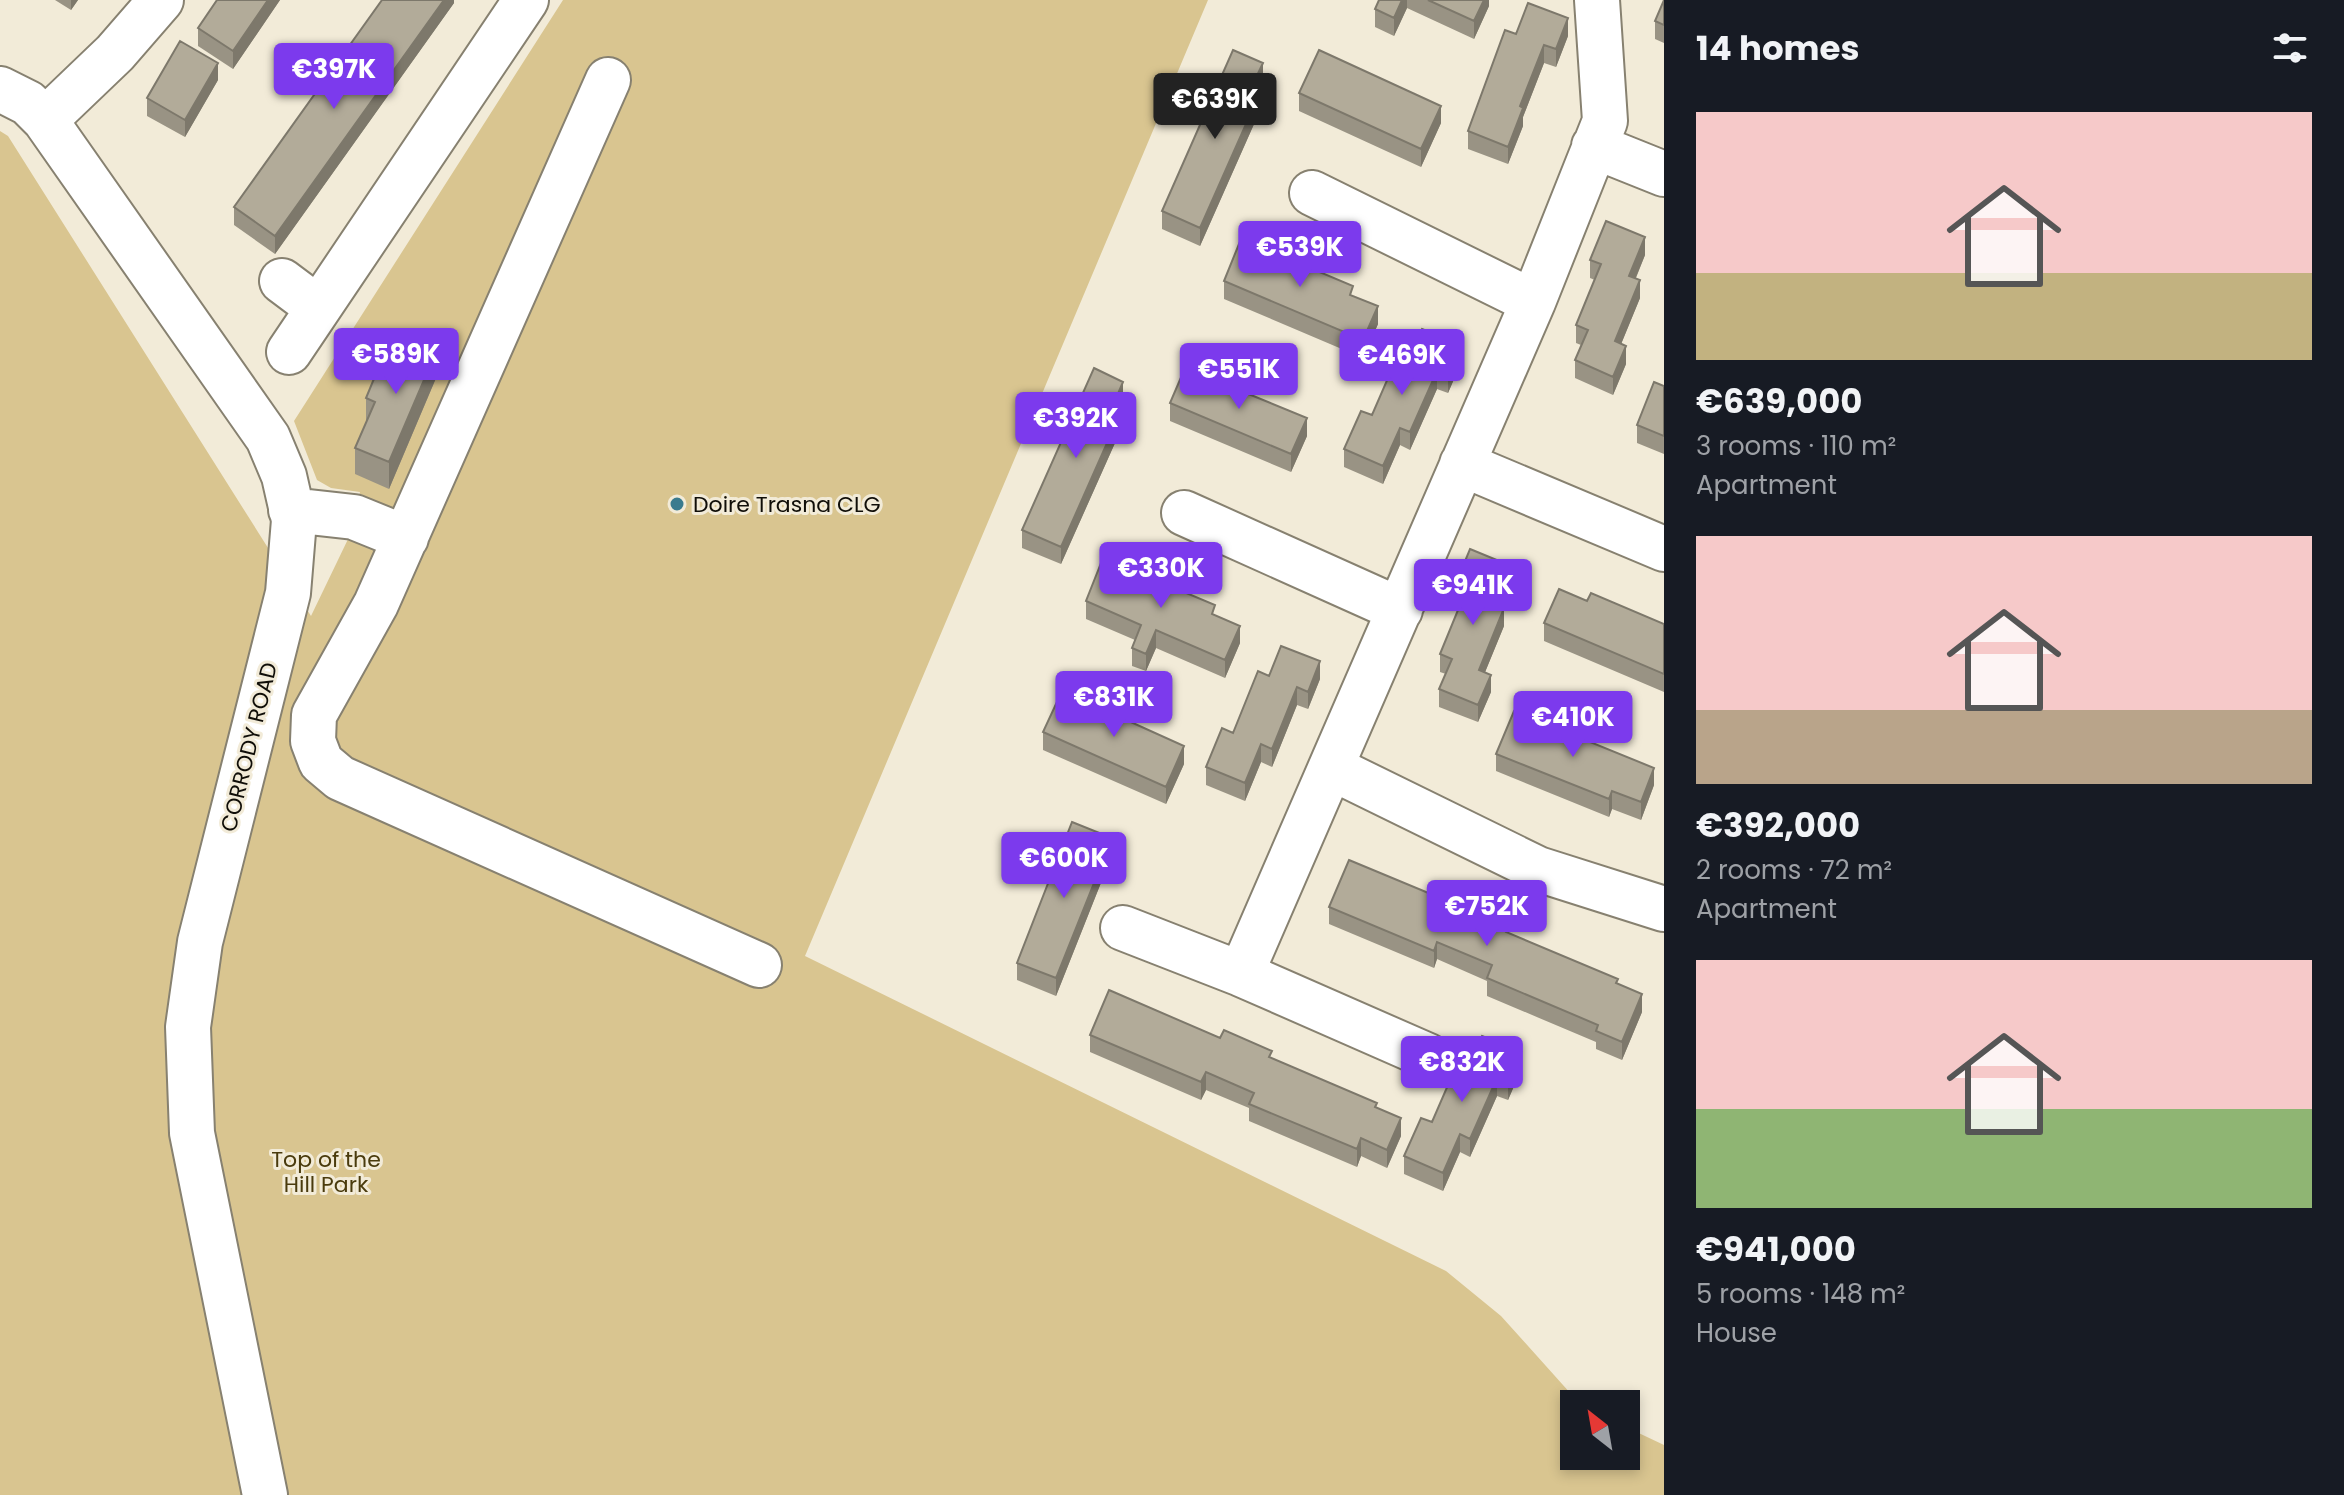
<!DOCTYPE html>
<meta charset="utf-8">
<style>
body{margin:0;font-family:Poppins,sans-serif;background:#242831;color:#f1f3f6;height:100vh;display:flex;flex-direction:column;font-size:30px;white-space:nowrap}
*{box-sizing:border-box;margin:0}
p{font-size:26px;color:#9ea1a6}
.icon{flex:none;width:44px;height:44px;fill:none;stroke:currentColor;stroke-width:2;stroke-linecap:round;stroke-linejoin:round}
.map{position:relative;flex:1;overflow:hidden}
.panel{display:flex;flex-direction:column;background:#171b24;width:680px}
.panel>*{flex:none}
.needle{width:52px;rotate:329deg}
.buttons{position:absolute;left:1560px;top:1390px;display:grid;gap:16px}
.buttons a{display:grid;place-items:center;width:80px;height:80px;border-radius:0px;background:#171b24;box-shadow:0 4px 12px #0003;font-size:40px}
.price{position:absolute;translate:-50% -68px;padding:0 18px;border-radius:8px;background:#7c3aed;color:#fff;font-size:26px;line-height:52px;filter:drop-shadow(0 2px 4px #0008)}
.price::after{content:'';position:absolute;left:50%;top:48px;width:24px;height:18px;margin-left:-12px;background:inherit;clip-path:polygon(0 0,100% 0,50% 100%)}
.price.selected{background:#222;color:#fff}
ul{padding:0;list-style:none}
li{display:grid;align-content:center;gap:16px;height:424px;padding:0 32px}
li span{display:grid;place-items:center;height:248px;border-radius:0px;color:#555}
li>.icon{margin-inline-start:auto}
span .icon{width:144px;height:144px;fill:#fffc;stroke-width:1}
li b{font-size:34px}
h2{display:flex;justify-content:space-between;align-items:center;height:96px;padding:0 32px;font-size:34px}
main{display:flex;flex:1;min-height:0}
.map>svg:first-child{display:block}
</style>
<main>
<div class="map">
<svg width="1664" height="1495" viewBox="0 0 1664 1495">
<rect width="100%" height="100%" fill="#f2ebd8"/>
<path fill="#d9c590" d="M563,0H1208L805,956L1446,1271L1501,1316L1580,1404H1574V1456H1626V1427L1664,1445V1495H0V131L8,136L311,616L350,535L360,492L331,488L317,480L294,421Z"/>
<g fill="none" stroke-linecap="round" stroke-linejoin="round">
<defs>
<path id="minor" d="M608,80L376,604L314,715L313,741L321,762L340,778L759,965
M0,89L28,103L45,120L268,438L284,476L294,520L288,593L200,942L188,1027L192,1133L265,1495
M45,120L115,53L161,0
M1594,146L1664,174
M1312,193L1533,302
M282,281L318,308
M289,352L526,0
M1462,464L1664,549
M291,510L354,517L406,538
M1184,513L1400,610
M1332,768L1538,869L1664,909
M1123,928L1241,974L1428,1056
M1241,974L1533,302L1605,121L1597,0"/>
</defs>
<use href="#minor" stroke="#878170" stroke-width="48"/>
<use href="#minor" stroke="#fff" stroke-width="44"/>
</g>
<path fill="#999384" d="M55,0H78L71,10Z
M217,0H280L233,69L198,46V28Z
M454,0V3L275,254L234,225V207Z
M1379,0H1489V6L1474,39L1407,8L1394,36L1375,27V9Z
M1664,0V43L1655,39V21Z
M1516,34L1568,36L1556,67L1544,63L1523,117V126L1508,164L1468,149V131Z
M218,80L185,137L147,116V98Z
M1263,80L1260,87L1262,106L1200,246L1162,229V211Z
M1299,93L1441,123L1421,167L1299,111Z
M1645,255L1636,278L1640,298L1621,344L1626,364L1613,395L1575,378V360L1581,345L1576,343V325L1595,280L1590,278V260Z
M1224,281L1353,296L1378,324L1363,358L1224,299Z
M1409,360L1461,363L1448,393L1437,389L1410,450L1400,445L1383,484L1344,467V449L1372,415Z
M439,371L389,489L355,474V448L366,423V398L388,373Z
M1664,386V454L1637,443V425Z
M1123,399L1120,406L1123,425L1061,564L1022,548V530Z
M1170,403L1307,436L1291,472L1170,421Z
M1509,583L1499,606L1504,626L1485,672L1491,692L1478,722L1439,707V689L1446,674L1440,672V654L1459,608L1454,606V588Z
M1086,601L1215,616L1240,643L1225,678L1156,648L1146,671L1132,666V648L1135,640L1086,619Z
M1587,601L1664,624V692L1544,641V623Z
M1269,676L1320,679L1308,709L1297,705L1272,767L1261,762L1245,801L1206,785V767L1233,733Z
M1043,732L1184,764L1166,804L1043,750Z
M1496,754L1654,785L1641,820L1612,809L1609,817L1496,771Z
M1112,855L1056,996L1017,980V963Z
M1329,907L1508,933L1618,984L1642,1012L1622,1060L1596,1049V1042L1487,996V981L1437,959L1434,968L1329,924Z
M1090,1035L1220,1038L1272,1059L1377,1108L1401,1136L1387,1168L1361,1156L1357,1167L1249,1121V1108L1206,1090L1201,1100L1090,1052Z
M1469,1066L1521,1070L1508,1100L1497,1096L1470,1157L1460,1152L1443,1191L1404,1174V1156L1432,1122Z"/>
<path fill="#7d786b" d="M71,0H78L71,10Z
M268,0H280L233,69V51Z
M444,0H454V3L275,254V236Z
M1402,0H1407V8L1394,36V18Z
M1484,0H1489V6L1474,39V21Z
M1568,18V36L1556,67V49Z
M1544,45V63L1523,117V126L1508,164V147L1520,106Z
M218,63V80L185,137V120Z
M1263,63V80L1253,102V84Z
M1262,88V106L1200,246V228Z
M1441,106V123L1421,167V149Z
M1645,237V255L1629,294V276Z
M1640,280V298L1615,359V341Z
M1378,306V324L1363,358V340Z
M439,345V371L389,489V462Z
M1461,345V363L1448,393V376Z
M1626,346V364L1613,395V377Z
M1437,371V389L1410,450V432Z
M1123,382V399L1114,421V403Z
M1123,407V425L1061,564V547Z
M1307,418V436L1291,472V454Z
M1400,428V445L1383,484V466Z
M1509,565V583L1493,622V604Z
M1504,608V626L1479,687V670Z
M1240,626V643L1225,678V660Z
M1156,630V648L1146,671V654Z
M1320,661V679L1308,709V692Z
M1491,675V692L1478,722V705Z
M1297,687V705L1272,767V749Z
M1261,744V762L1245,801V783Z
M1184,746V764L1166,804V787Z
M1654,768V785L1641,820V802Z
M1612,791V809L1609,817V799Z
M1112,838V855L1056,996V978Z
M1437,942V959L1434,968V951Z
M1642,994V1012L1622,1060V1042Z
M1521,1052V1070L1508,1100V1082Z
M1206,1072V1090L1201,1100V1082Z
M1497,1078V1096L1470,1157V1139Z
M1401,1118V1136L1387,1168V1150Z
M1460,1134V1152L1443,1191V1173Z
M1361,1138V1156L1357,1167V1149Z"/>
<path fill="#b2ab99" stroke="#7d786b" stroke-width="2" d="M217,0H268L233,51L198,28Z
M382,0H444L275,236L234,207Z
M1379,0H1402L1394,18L1375,9Z
M1428,0H1484L1474,21Z
M1664,0V25L1655,21Z
M1528,3L1568,18L1556,49L1544,45L1520,106L1523,108L1508,147L1468,131L1505,30L1516,34Z
M180,41L218,63L185,120L147,98Z
M1233,50L1263,63L1253,84L1262,88L1200,228L1162,211Z
M1319,50L1441,106L1421,149L1299,93Z
M1606,221L1645,237L1629,276L1640,280L1615,341L1626,346L1613,377L1575,360L1588,330L1576,325L1601,264L1590,260Z
M1241,239L1353,286L1350,295L1378,306L1363,340L1224,281Z
M1422,329L1461,345L1448,376L1437,371L1410,432L1400,428L1383,466L1344,449L1361,411L1372,415L1398,355L1409,360Z
M406,330L439,345L389,462L355,448L375,402L366,398L378,369L388,373Z
M1094,368L1123,382L1114,403L1123,407L1061,547L1022,530Z
M1185,368L1307,418L1291,454L1170,403Z
M1654,382L1664,386V436L1637,425Z
M1470,549L1509,565L1493,604L1504,608L1479,670L1491,675L1478,705L1439,689L1452,659L1440,654L1465,593L1454,588Z
M1103,558L1215,605L1212,614L1240,626L1225,660L1156,630L1146,654L1132,648L1141,625L1086,601Z
M1559,589L1587,601L1591,593L1664,624V674L1544,623Z
M1281,646L1320,661L1308,692L1297,687L1272,749L1261,744L1245,783L1206,767L1222,728L1233,733L1258,671L1269,676Z
M1062,691L1184,746L1166,787L1043,732Z
M1514,711L1654,768L1641,802L1612,791L1609,799L1496,754Z
M1072,822L1112,838L1056,978L1017,963Z
M1349,860L1508,926L1506,932L1618,979L1616,983L1642,994L1622,1042L1596,1031L1598,1025L1487,978L1492,965L1437,942L1434,951L1329,907Z
M1109,990L1220,1038L1224,1030L1272,1051L1269,1057L1377,1103L1375,1107L1401,1118L1387,1150L1361,1138L1357,1149L1249,1104L1254,1093L1206,1072L1201,1082L1090,1035Z
M1482,1036L1521,1052L1508,1082L1497,1078L1470,1139L1460,1134L1443,1173L1404,1156L1421,1118L1432,1122L1458,1062L1469,1066Z"/>
<circle fill="#3a7b8e" stroke="#f2ebd8" stroke-width="3" cx="677" cy="504" r="8"/>
<g text-anchor="middle" dominant-baseline="central" stroke-width="6" stroke-linejoin="round" paint-order="stroke">
<g font-size="22" fill="#100e08" stroke="#f2ebd8" text-anchor="start">
<text x="693" y="504">Doire Trasna CLG</text>
</g>
<g font-size="22" fill="#100e08" stroke="#f2ebd8">
<text transform="translate(249 747) rotate(-76)">CORRODY ROAD</text>
</g>
<g font-size="22" fill="#4a3b0d" stroke="#f2ebd8">
<text x="326" y="1159">Top of the<tspan x="326" dy="25">Hill Park</tspan></text>
</g>
</g>
</svg>
<div class="buttons">
<a><svg class="needle" viewBox="-14 -14 28 28"><path d="M0-13l5 13h-10z" fill="#e53935"/><path d="M0 13l5-13h-10z" fill="#9ea1a6"/></svg></a>
</div>
<b class="price" style="left:334px;top:111px">€397K</b>
<b class="price selected" style="left:1215px;top:141px">€639K</b>
<b class="price" style="left:1300px;top:289px">€539K</b>
<b class="price" style="left:396px;top:396px">€589K</b>
<b class="price" style="left:1402px;top:397px">€469K</b>
<b class="price" style="left:1239px;top:411px">€551K</b>
<b class="price" style="left:1076px;top:460px">€392K</b>
<b class="price" style="left:1161px;top:610px">€330K</b>
<b class="price" style="left:1473px;top:627px">€941K</b>
<b class="price" style="left:1114px;top:739px">€831K</b>
<b class="price" style="left:1573px;top:759px">€410K</b>
<b class="price" style="left:1064px;top:900px">€600K</b>
<b class="price" style="left:1487px;top:948px">€752K</b>
<b class="price" style="left:1462px;top:1104px">€832K</b>
</div>
<section class="panel">
<h2>14 homes<svg class="icon" aria-label="filters" viewBox="0 0 24 24"><path d="M4 7h16M4 17h16"/><circle cx="9" cy="7" r="2"/><circle cx="15" cy="17" r="2"/></svg></h2>
<ul>
<li><span style="background:linear-gradient(#f6c9c9 65%,#c2b280 0)"><svg class="icon" aria-label="home" viewBox="0 0 24 24"><path d="M3 11l9-7 9 7M6 9v11h12V9"/></svg></span><div><b>€639,000</b><p>3 rooms · 110 m²</p><p>Apartment</p></div></li>
<li><span style="background:linear-gradient(#f6c9c9 70%,#b9a48a 0)"><svg class="icon" aria-label="home" viewBox="0 0 24 24"><path d="M3 11l9-7 9 7M6 9v11h12V9"/></svg></span><div><b>€392,000</b><p>2 rooms · 72 m²</p><p>Apartment</p></div></li>
<li><span style="background:linear-gradient(#f6c9c9 60%,#8fb573 0)"><svg class="icon" aria-label="home" viewBox="0 0 24 24"><path d="M3 11l9-7 9 7M6 9v11h12V9"/></svg></span><div><b>€941,000</b><p>5 rooms · 148 m²</p><p>House</p></div></li>
</ul>
</section>
</main>
